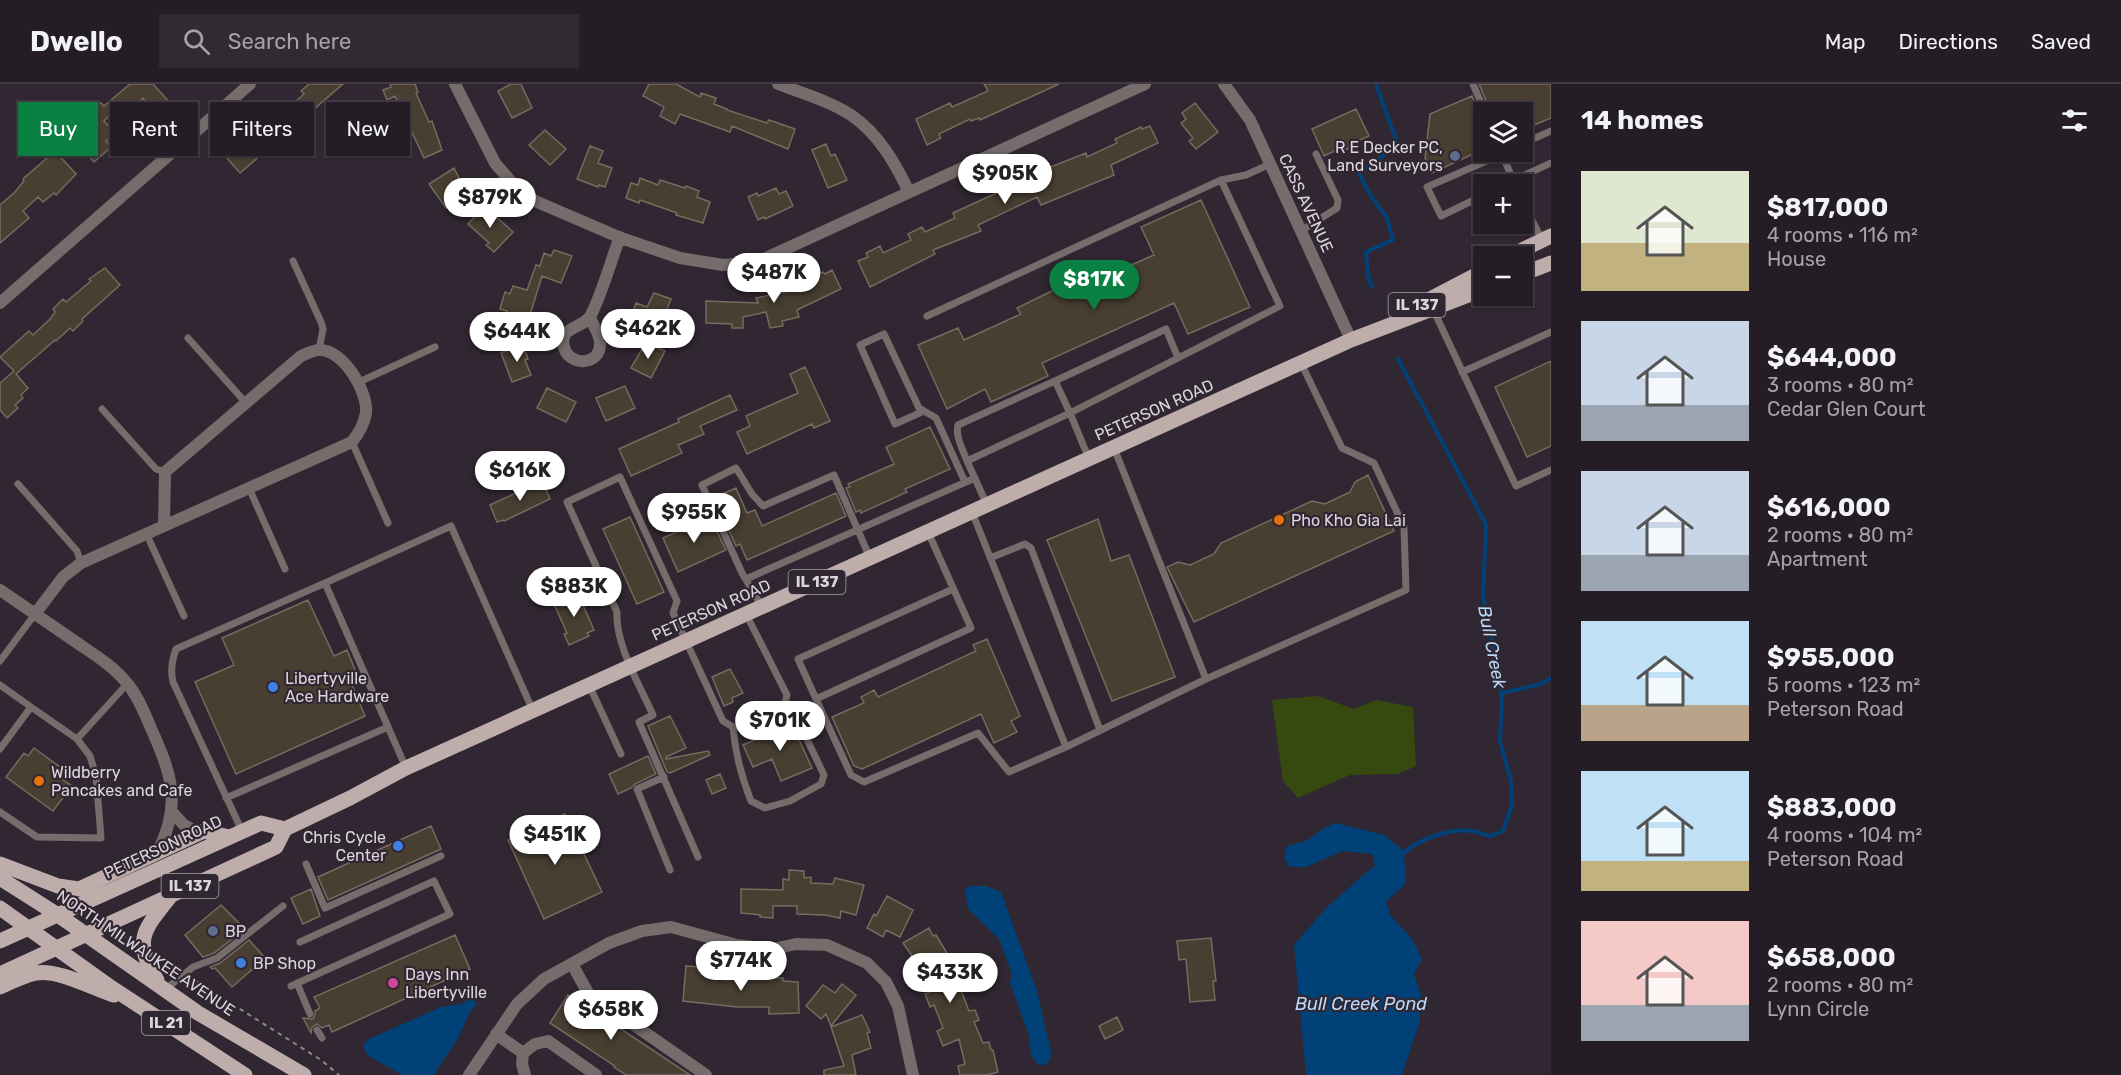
<!DOCTYPE html>
<meta charset="utf-8">
<style>
body{margin:0;font-family:Rubik,sans-serif;background:#312a32;color:#f1f3f6;height:100vh;display:flex;flex-direction:column;font-size:22px;white-space:nowrap}
*{box-sizing:border-box;margin:0}
p{font-size:20px;color:#a3a2a7}
.icon{flex:none;width:33px;height:33px;fill:none;stroke:currentColor;stroke-width:2;stroke-linecap:round;stroke-linejoin:round}
.map{position:relative;flex:1;overflow:hidden}
.sheet{display:flex;flex-direction:column;background:#251d26;width:570px}
.sheet>*{flex:none}
.top-card{position:absolute;left:18px;top:18px;width:570px;height:54px;display:flex;gap:12px}
.tools{position:absolute;left:1473px;top:18px;display:grid;gap:12px}
.tools a{display:grid;place-items:center;width:60px;height:60px;border-radius:0px;background:#251d26;box-shadow:0 2px 4px #0004,0 0 0 2px #423b43;font-size:30px}
.price{position:absolute;translate:-50% -51px;padding:0 14px;border-radius:21px;background:#fff;color:#222;font-size:20px;line-height:39px;filter:drop-shadow(0 2px 3px #0008)}
.price::after{content:'';position:absolute;left:50%;top:36px;width:18px;height:14px;margin-left:-9px;background:inherit;clip-path:polygon(0 0,100% 0,50% 100%)}
.price.active{background:#0b8043;color:#fff}
ul{padding:0;list-style:none}
li{display:flex;align-items:center;gap:18px;height:150px;padding:0 30px}
li span{display:grid;place-items:center;flex:none;width:168px;height:120px;border-radius:0px;color:#555}
li>.icon{margin-inline-start:auto}
span .icon{width:72px;height:72px;fill:#fffc;stroke-width:1}
li b{font-size:26px}
h2{display:flex;justify-content:space-between;align-items:center;height:72px;padding:0 30px;font-size:26px}
.tag{padding:0 21px;border-radius:0px;background:#251d26;box-shadow:0 2px 4px #0004,0 0 0 2px #423b43;font-size:21px;line-height:54px}
.tag.active{background:#0b8043;color:#fff}
header{display:flex;align-items:center;gap:36px;box-sizing:border-box;height:84px;padding:0 30px;background:#251d26;border-bottom:2px solid #423b43}
header strong{font-size:28px}
nav{display:flex;gap:33px;margin-inline-start:auto;font-size:21px}
.search{width:420px;height:54px;background:#312a32;display:flex;align-items:center;gap:15px;box-sizing:border-box;padding:0 21px;border-radius:0px;color:#a3a2a7;font-size:22px}
main{display:flex;flex:1;min-height:0}
.map>svg:first-child{display:block}
</style>
<header>
<strong>Dwello</strong>
<div class="search"><svg class="icon" aria-label="search" viewBox="0 0 24 24"><circle cx="10" cy="10" r="6"/><path d="M15 15l6 6"/></svg>Search here</div>
<nav><a>Map</a><a>Directions</a><a>Saved</a></nav>
</header>
<main>
<div class="map">
<svg width="1551" height="991" viewBox="0 0 1551 991">
<rect width="100%" height="100%" fill="#312732"/>
<path fill="#364a10" d="M1318,612L1354,625L1376,616L1413,623L1416,682L1398,690L1350,691L1298,714L1283,697L1272,616Z"/>
<path fill="#004177" d="M1336,739L1384,751L1404,767L1406,799L1386,818L1391,832L1413,856L1422,875L1414,890L1421,911L1420,937L1402,991H1306L1294,861L1327,823L1375,781L1372,770L1343,767L1306,783H1289L1284,773L1287,762L1308,756L1324,744Z
M970,802H986L1001,808L1037,907L1051,968L1050,977L1044,981H1038L1031,971L1029,952L1010,899L1012,890L999,855L968,825L965,805Z
M471,914L477,919L470,928L457,956L434,991H402L367,971L363,961L369,955L441,923L461,920Z"/>
<g fill="none" stroke-linecap="round" stroke-linejoin="round">
<path stroke="#004177" stroke-width="4" d="M1372,203L1368,192L1366,168L1393,156L1387,134L1369,109L1359,89L1398,61L1376,0
M1398,275L1486,440L1483,513L1502,609L1500,657L1511,697L1512,721L1503,747L1491,752C1485,751 1478,748 1472,747C1450,744 1418,755 1403,770
M1502,609L1541,600L1551,594"/>
</g>
<path fill="#483e32" stroke="#766b5e" stroke-width="1.5" d="M130,0H153L169,18L156,30L143,14L126,29L120,21L104,37L115,49L106,57L111,63L94,78L82,65L96,52L91,41L84,33L101,19L104,22Z
M309,0H343L240,89L226,73L275,30L286,23L287,25L304,10L301,7Z
M390,0H415L418,8L416,9L429,38L432,37L442,66L424,74L395,12L387,16L383,6L391,3Z
M511,0H521L532,24L512,34L498,7Z
M649,0H676L700,13L701,9L716,14L714,20L727,25V26L767,39L769,36L795,45L788,65L732,42L730,48L680,30L675,40L660,32L664,23L643,12Z
M984,0H1059L980,36L979,34L971,37L970,35L939,50L941,54L927,61L916,35L950,19L952,23L988,7Z
M1479,0H1551V34L1522,46V28H1491Z
M1472,12L1479,28H1476L1484,46V65L1432,89L1425,74L1430,30Z
M1195,19L1218,48L1196,65L1189,57L1193,54L1181,39L1186,35L1182,29Z
M1356,25L1369,52L1351,60L1352,63L1342,67L1341,64L1324,72L1312,45Z
M1150,42L1158,59L1111,81L1114,91L1041,121L1037,113L978,141L981,147L933,166L935,170L870,203L858,177L868,173L866,169L880,162L883,169L911,156L908,150L922,143L925,148L955,134L953,129L1014,101L1018,109L1042,98L1038,88L1086,69L1087,73L1117,59L1115,55L1141,43L1142,45Z
M545,46L566,65L550,81L529,61Z
M826,60L831,72L835,70L847,96L828,104L812,66Z
M590,62L603,67L598,79L612,84L605,103L599,101L598,103L577,95Z
M55,67L76,90L56,111L54,109L43,118L38,113L23,127L29,134L0,159V121L15,108L24,97L23,95Z
M454,84L467,110L446,124L429,100Z
M640,94L658,101L660,96L685,104L686,102L699,107L697,113L710,118L703,139L676,131L677,129L640,116L639,119L626,114L631,99L638,101Z
M776,104L779,110L786,107L793,122L765,135L764,133L758,136L748,113L757,109L758,112Z
M1201,116L1250,223L1188,250L1174,219L1042,279L1048,292L991,318L985,305L947,325L918,261L958,244L964,256L1021,230L1017,224L1066,200L1070,208L1154,171L1141,143Z
M484,122L513,148L494,168L486,161L489,159L468,140Z
M554,166L572,172L561,199L542,192L530,231L533,232L529,246L503,238L507,227L500,225L505,208L510,210L513,202L527,206L536,181L540,182L544,169L551,172Z
M105,184L120,201L82,235L83,237L73,247L70,244L56,257L55,256L16,290L28,304L21,311L23,314L15,321L18,324L7,334L0,326V299L14,287L0,273L29,247L33,251L51,234L55,228L53,225L63,215L66,218L91,197L89,195Z
M832,186L841,205L797,226L799,233L782,237L783,242L770,244L766,228L743,233V244H732V240L706,239V217L758,219L756,214L806,204L803,198L823,188L825,190Z
M654,209L671,215L660,243L631,233L636,219L647,223Z
M646,258L665,267L651,294L631,284Z
M523,260L528,275L525,276L531,291L512,298L501,269Z
M1551,277V362L1527,373L1495,303Z
M805,283L830,337L814,344L812,340L747,370L737,348L750,342L746,332L798,309L790,290Z
M625,302L635,324L606,337L596,314Z
M547,304L576,318L566,338L537,324Z
M730,311L737,326L700,342L704,350L678,361L682,369L631,392L619,365L679,338L678,335Z
M930,343L950,385L905,405L907,408L861,429L860,426L856,428L846,404L850,403L848,400L894,380L886,363Z
M1368,391L1394,447L1194,538L1167,483L1178,478L1190,481L1214,470L1221,459L1312,417L1325,420L1350,408L1355,398Z
M542,397L550,415L504,437L503,436L497,438L490,421Z
M736,404L747,429L755,426L762,442L836,409L846,432L747,476L740,460L736,462L721,429L725,427L718,412Z
M630,433L664,508L637,520L603,445Z
M710,433L726,466L678,488L663,454Z
M1098,435L1111,477L1129,471L1175,593L1112,617L1047,456Z
M576,505L594,546L587,549L589,552L569,561L564,550L567,549L554,520L567,514L565,510Z
M308,516L334,572L347,566L356,588L348,591L365,632L236,690L195,598L234,581L222,554Z
M987,555L1020,632L1011,637L1017,648L994,659L981,630L862,685L854,682L832,633L864,619L861,613L874,606L878,613L976,567L973,561Z
M730,585L743,609L732,614L733,618L724,622L712,593Z
M670,632L686,664L666,673V675L708,667L710,671L670,689L667,688L648,642Z
M792,640L812,684L781,697L772,675L753,683L743,661Z
M34,664L60,683L55,690L72,702L53,727L6,693L24,669L28,672Z
M648,672L656,690L635,700L631,704L618,710L609,690Z
M720,690L726,704L712,710L706,696Z
M565,730L602,808L544,835L508,756Z
M431,742L441,765L328,816L318,793Z
M789,786L804,787V794L811,793V799L833,800L835,794L864,801L856,831L841,827L840,834L825,831L797,830V822H773V834L760,833V831L752,830L741,829V805L783,806V795L789,796Z
M311,805L320,832L303,840L291,814Z
M887,812L913,826L900,853L886,846L883,853L867,844L874,830L876,832Z
M221,821L242,842L239,844L241,848L214,869L203,873L185,851Z
M929,844L933,852L936,851L947,869L969,927L975,926L979,936L974,938L983,959L989,958L991,966H993L998,988L987,991H960L958,982L965,980L959,955L943,962L937,947L943,944L934,921L930,923L925,910L930,908L921,886L915,890L907,877L913,873L903,859Z
M455,851L470,885L332,948L329,941L322,944L317,940L312,943L311,949L303,934L313,935L315,931V927L320,924L314,913Z
M1211,854L1216,897H1213L1215,916L1190,918L1186,875L1179,876L1177,857Z
M249,856L265,874L232,903L215,884L212,885L210,883L220,879Z
M686,882L701,883L700,887L715,889V894L727,896L738,893L783,894V897L798,898L799,929L769,930V923H737L683,917Z
M842,900L856,911L831,942L826,930L821,935L806,922L823,901L835,909Z
M568,911L582,919L690,991H626L614,983L615,982L550,939Z
M862,931L870,948L867,949L871,964L852,971L856,991H824V986L844,982L831,943Z
M1117,933L1123,946L1105,955L1099,942Z"/>
<g fill="none" stroke-linecap="round" stroke-linejoin="round">
<path stroke="#8e868e" stroke-width="2" stroke-dasharray="4.5 4.5" stroke-linecap="butt" d="M118,855L120,852L126,853
M162,874L177,885
M194,896L321,976L339,991"/>
<path stroke="#756c6b" stroke-width="7" d="M1473,0L1485,28
M1522,60L1551,47
M1501,68L1514,98
M1221,96L1246,91L1270,80
M1505,100L1551,79
M1484,111L1441,132L1427,103L1507,68
M1522,116L1542,156
M1301,147L1337,124L1338,116L1316,70
M293,177L321,238L323,245L319,266
M1433,225L1516,402L1551,386
M927,232L1221,96L1280,222L1070,329L1089,375
M188,254L246,319
M1462,288L1551,248
M357,299L435,263
M102,325L156,385L165,388
M924,327L895,340L860,261L884,250L919,324L936,334L965,398
M352,358L388,439
M1114,364L1206,595L1406,506L1404,443L1374,379L1342,364L1301,279
M967,377C963,366 955,352 958,341L1055,297
M18,400L77,467L81,479
M249,404L285,485
M987,421L967,377L1070,329L1055,297L1166,245L1178,274
M928,448L971,544L816,615L851,691L864,698L978,649L1009,688L1066,663L972,428
M146,449L184,532
M990,474L1025,460L1031,464L1100,646
M746,495L975,394
M325,499L451,442L533,627
M762,523L742,489L702,401L736,384L752,410L763,422L834,391L870,474
M0,577L35,530
M0,601L31,623
M589,601L621,670
M816,615L798,575L953,505
M733,643C735,668 742,694 751,717L765,724L790,717L821,700L824,691L803,647L786,619
M1066,663L1206,595
M0,665L31,623L77,655L128,599
M664,693L637,705L670,786
M226,714L388,643
M0,728L37,753L101,754L96,692L90,672L77,655
M242,747L173,598C170,586 172,576 176,565L325,499L406,684
M698,773L639,638L653,631C640,602 615,560 617,528L567,418L620,393L677,517L673,529L723,637L733,643L751,642L765,638L783,626L787,611L746,530
M306,780L325,824L441,772
M297,899L310,930
M291,902L450,830L434,797L300,858
M166,905L193,883L217,874L283,822
M317,946L322,954"/>
<path stroke="#756c6b" stroke-width="12" d="M455,0L495,79L513,100L535,117L621,154L680,174L723,181L747,179L766,174L1145,0
M778,0C802,9 829,17 851,31C879,50 895,79 909,108
M1224,0L1250,36L1351,256
M0,219L250,0
M590,233C593,242 600,250 600,259C601,282 569,283 564,263C558,242 584,245 591,231C603,207 610,179 620,153
M0,506C25,523 51,541 76,558C93,570 112,581 126,598C137,610 144,628 150,642C171,689 183,719 157,769
M35,530L63,493L81,479L352,358C359,349 364,341 366,329C368,307 343,265 319,266C314,266 306,270 301,272L165,388L164,441
M171,727L184,741L199,749
M572,880L588,909L706,991
M496,950L523,969
M469,991L517,920L544,895L609,859L642,847L671,843L737,861L773,865L796,860L827,861L867,879L886,898L898,922L913,991
M525,991L522,980L523,969L535,960L548,957L596,991"/>
<path stroke="#bfadac" stroke-width="15" d="M1510,172L1551,152
M1522,190L1551,179
M1415,223L1484,187
M0,780L58,802L79,805L204,747L229,753
M0,794L58,831L198,929L304,991
M0,824L112,904L245,991
M0,857L261,739L285,745
M0,890L276,763L285,745L350,714L406,684L1351,256L1484,205
M157,896C133,856 143,847 169,814
M0,903C11,898 23,892 36,889C58,885 92,904 114,911"/>
</g>
<g fill="#5c6f8a" stroke="#312732" stroke-width="2">
<circle cx="1455" cy="72" r="6"/>
<circle cx="213" cy="847" r="6"/>
</g>
<g fill="#e8710a" stroke="#312732" stroke-width="2">
<circle cx="1279" cy="436" r="6"/>
<circle cx="39" cy="697" r="6"/>
</g>
<g fill="#3f7fe0" stroke="#312732" stroke-width="2">
<circle cx="273" cy="603" r="6"/>
<circle cx="398" cy="762" r="6"/>
<circle cx="241" cy="879" r="6"/>
</g>
<circle fill="#d1479c" stroke="#312732" stroke-width="2" cx="393" cy="899" r="6"/>
<g text-anchor="middle" dominant-baseline="central" stroke-width="4.5" stroke-linejoin="round" paint-order="stroke">
<g fill="#312732" stroke="#a9a2aa" stroke-width="1.5">
<rect x="1388.5" y="209" width="57" height="24" rx="4.5"/>
<rect x="788.5" y="486" width="57" height="24" rx="4.5"/>
<rect x="161.5" y="790" width="57" height="24" rx="4.5"/>
<rect x="142" y="927" width="48" height="24" rx="4.5"/>
</g>
<g font-size="15" font-weight="bold" fill="#ddd6dd">
<text x="1417" y="221">IL 137</text>
<text x="817" y="498">IL 137</text>
<text x="190" y="802">IL 137</text>
<text x="166" y="939">IL 21</text>
</g>
<g font-size="16" fill="#ddd6dd" stroke="#312732" text-anchor="start">
<text x="1443" y="63" text-anchor="end">R E Decker PC,<tspan x="1443" dy="18">Land Surveyors</tspan></text>
<text x="1291" y="436">Pho Kho Gia Lai</text>
<text x="285" y="594">Libertyville<tspan x="285" dy="18">Ace Hardware</tspan></text>
<text x="51" y="688">Wildberry<tspan x="51" dy="18">Pancakes and Cafe</tspan></text>
<text x="386" y="753" text-anchor="end">Chris Cycle<tspan x="386" dy="18">Center</tspan></text>
<text x="225" y="847">BP</text>
<text x="253" y="879">BP Shop</text>
<text x="405" y="890">Days Inn<tspan x="405" dy="18">Libertyville</tspan></text>
</g>
<g font-size="16" fill="#ddd6dd" stroke="#312732">
<text transform="translate(1306 119) rotate(65)">CASS AVENUE</text>
<text transform="translate(1154 326) rotate(-24)">PETERSON ROAD</text>
<text transform="translate(711 526) rotate(-24)">PETERSON ROAD</text>
<text transform="translate(163 763) rotate(-25)">PETERSON ROAD</text>
<text transform="translate(146 869) rotate(34)">NORTH MILWAUKEE AVENUE</text>
</g>
<g font-size="18" font-style="italic" fill="#bad8f9" stroke="#312732">
<text transform="translate(1492 563) rotate(79)">Bull Creek</text>
<text x="1361" y="920">Bull Creek Pond</text>
</g>
</g>
</svg>
<div class="tools">
<a><svg class="icon" aria-label="layers" viewBox="0 0 24 24"><path d="M12 4l9 5-9 5-9-5zM3 14l9 5 9-5"/></svg></a>
<a>+</a>
<a>−</a>
</div>
<b class="price" style="left:1005px;top:121px">$905K</b>
<b class="price" style="left:490px;top:145px">$879K</b>
<b class="price" style="left:774px;top:220px">$487K</b>
<b class="price active" style="left:1094px;top:227px">$817K</b>
<b class="price" style="left:648px;top:276px">$462K</b>
<b class="price" style="left:517px;top:279px">$644K</b>
<b class="price" style="left:520px;top:418px">$616K</b>
<b class="price" style="left:694px;top:460px">$955K</b>
<b class="price" style="left:574px;top:534px">$883K</b>
<b class="price" style="left:780px;top:668px">$701K</b>
<b class="price" style="left:555px;top:782px">$451K</b>
<b class="price" style="left:741px;top:908px">$774K</b>
<b class="price" style="left:950px;top:920px">$433K</b>
<b class="price" style="left:611px;top:957px">$658K</b>
<div class="top-card">
<a class="tag active">Buy</a>
<a class="tag">Rent</a>
<a class="tag">Filters</a>
<a class="tag">New</a>
</div>
</div>
<section class="sheet">
<h2>14 homes<svg class="icon" aria-label="filters" viewBox="0 0 24 24"><path d="M4 7h16M4 17h16"/><circle cx="9" cy="7" r="2"/><circle cx="15" cy="17" r="2"/></svg></h2>
<ul>
<li><span style="background:linear-gradient(#dfe7d0 60%,#c2b280 0)"><svg class="icon" aria-label="home" viewBox="0 0 24 24"><path d="M3 11l9-7 9 7M6 9v11h12V9"/></svg></span><div><b>$817,000</b><p>4 rooms · 116 m²</p><p>House</p></div></li>
<li><span style="background:linear-gradient(#c9d6e8 70%,#9aa5b1 0)"><svg class="icon" aria-label="home" viewBox="0 0 24 24"><path d="M3 11l9-7 9 7M6 9v11h12V9"/></svg></span><div><b>$644,000</b><p>3 rooms · 80 m²</p><p>Cedar Glen Court</p></div></li>
<li><span style="background:linear-gradient(#c9d6e8 70%,#9aa5b1 0)"><svg class="icon" aria-label="home" viewBox="0 0 24 24"><path d="M3 11l9-7 9 7M6 9v11h12V9"/></svg></span><div><b>$616,000</b><p>2 rooms · 80 m²</p><p>Apartment</p></div></li>
<li><span style="background:linear-gradient(#bfe0f5 70%,#b9a48a 0)"><svg class="icon" aria-label="home" viewBox="0 0 24 24"><path d="M3 11l9-7 9 7M6 9v11h12V9"/></svg></span><div><b>$955,000</b><p>5 rooms · 123 m²</p><p>Peterson Road</p></div></li>
<li><span style="background:linear-gradient(#bfe0f5 75%,#c2b280 0)"><svg class="icon" aria-label="home" viewBox="0 0 24 24"><path d="M3 11l9-7 9 7M6 9v11h12V9"/></svg></span><div><b>$883,000</b><p>4 rooms · 104 m²</p><p>Peterson Road</p></div></li>
<li><span style="background:linear-gradient(#f6c9c9 70%,#9aa5b1 0)"><svg class="icon" aria-label="home" viewBox="0 0 24 24"><path d="M3 11l9-7 9 7M6 9v11h12V9"/></svg></span><div><b>$658,000</b><p>2 rooms · 80 m²</p><p>Lynn Circle</p></div></li>
</ul>
</section>
</main>
